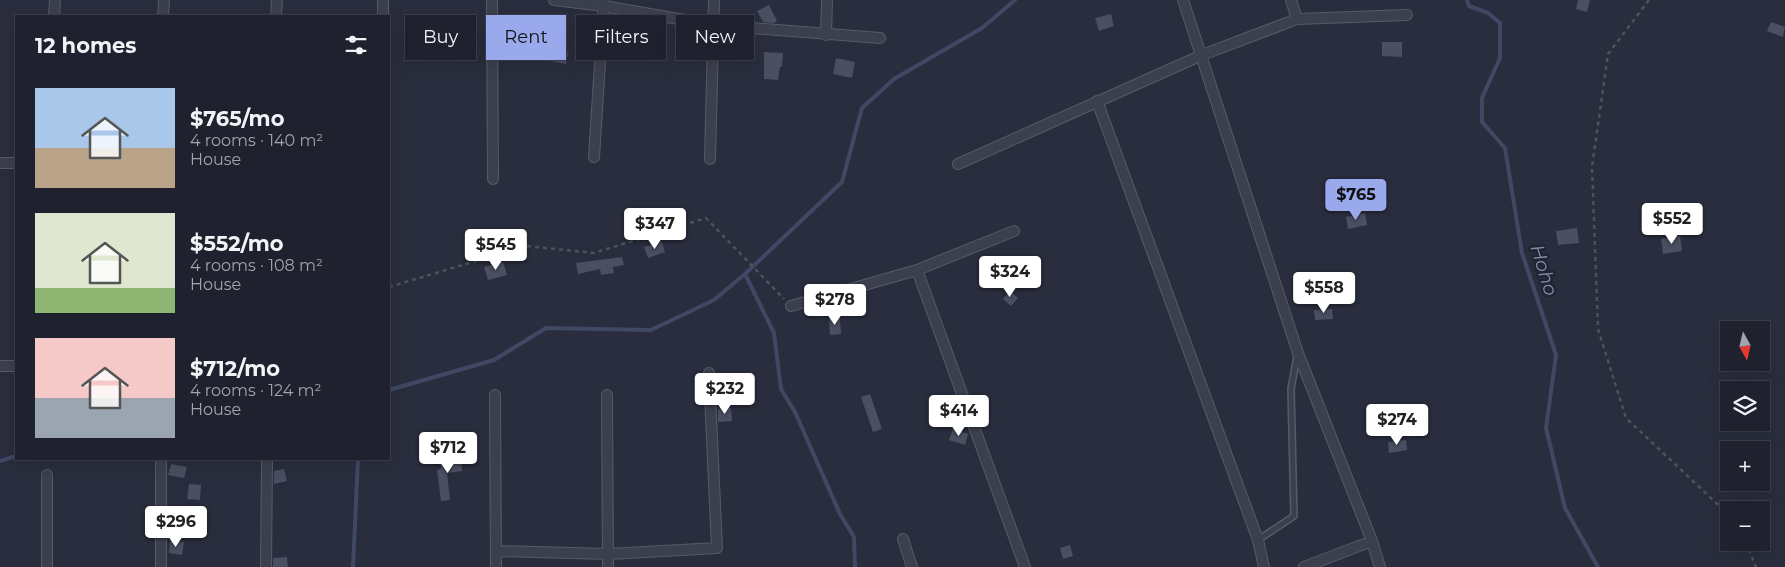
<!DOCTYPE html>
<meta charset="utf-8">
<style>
body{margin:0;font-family:Montserrat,sans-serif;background:#2c2f3a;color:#f1f3f6;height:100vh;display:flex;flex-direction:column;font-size:19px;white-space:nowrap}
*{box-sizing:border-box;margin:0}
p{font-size:16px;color:#a1a4aa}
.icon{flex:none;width:28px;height:28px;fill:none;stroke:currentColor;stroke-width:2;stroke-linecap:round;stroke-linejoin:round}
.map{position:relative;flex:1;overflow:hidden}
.side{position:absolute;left:15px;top:15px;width:375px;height:445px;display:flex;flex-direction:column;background:#1f222e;border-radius:0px;box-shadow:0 5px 20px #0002,0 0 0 1px #3c3f4a}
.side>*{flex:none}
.hud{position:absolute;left:405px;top:15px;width:475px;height:45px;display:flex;gap:10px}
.needle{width:32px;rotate:172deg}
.fabs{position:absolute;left:1720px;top:321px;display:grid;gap:10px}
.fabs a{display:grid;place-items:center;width:50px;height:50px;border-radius:0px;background:#1f222e;box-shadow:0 5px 20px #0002,0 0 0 1px #3c3f4a;font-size:25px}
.price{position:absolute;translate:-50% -42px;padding:0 11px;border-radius:5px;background:#fff;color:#222;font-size:16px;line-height:32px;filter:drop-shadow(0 1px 2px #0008)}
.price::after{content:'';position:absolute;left:50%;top:30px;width:15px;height:11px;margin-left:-8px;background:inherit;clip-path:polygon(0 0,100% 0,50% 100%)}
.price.selected{background:#9aa9ec;color:#111}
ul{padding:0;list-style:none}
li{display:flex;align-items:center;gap:15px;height:125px;padding:0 20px}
li span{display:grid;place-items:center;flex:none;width:140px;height:100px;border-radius:0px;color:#555}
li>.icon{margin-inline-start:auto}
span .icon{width:60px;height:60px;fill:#fffc;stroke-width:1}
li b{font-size:21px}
h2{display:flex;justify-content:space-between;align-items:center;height:60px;padding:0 20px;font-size:21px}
.chip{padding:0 18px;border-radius:0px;background:#1f222e;box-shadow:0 5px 20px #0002,0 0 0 1px #3c3f4a;font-size:18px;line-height:45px}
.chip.selected{background:#9aa9ec;color:#111}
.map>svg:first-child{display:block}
</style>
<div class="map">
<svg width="1785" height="567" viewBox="0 0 1785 567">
<rect width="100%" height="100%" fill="#292d3d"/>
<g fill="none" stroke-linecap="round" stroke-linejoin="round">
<path stroke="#414864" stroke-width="4" d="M1467,0L1469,6L1488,13L1500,23V58L1482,98V122L1505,148L1522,253L1556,355L1546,428L1565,508L1598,567
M745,274L774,333L781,389L795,412L840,514L854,537L855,567
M389,390L494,360L546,328L651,330L714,300L745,274L842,182L862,108L894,79L982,28L1015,0
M0,461L16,456
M353,567L358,459"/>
</g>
<path fill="#4a4f61" d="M1578,0H1590L1587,12L1576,9Z
M769,5L777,21L774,23L763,22L757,11Z
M1111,14L1114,26L1099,31L1095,18Z
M499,22H510V40H499Z
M1771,22L1785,27L1783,37L1767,31Z
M1382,42H1402V57L1382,56Z
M549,48L568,52L566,64L546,60Z
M764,52L783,53L782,67H780L778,80L764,79Z
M836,58L855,62L852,78L833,74Z
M1365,213L1367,225L1348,229L1346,217Z
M1577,228L1579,243L1558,245L1556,231Z
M1680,236L1682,251L1663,254L1661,239Z
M662,242L665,252L648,258L644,247Z
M622,257L624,265L613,267L614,273L601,275L600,269L578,274L576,263Z
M503,262L507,275L488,280L484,267Z
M1010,291L1018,298L1011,306L1003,299Z
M1332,309L1333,319L1315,320L1314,310Z
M840,318L841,334L830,335L829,319Z
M870,394L882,429L873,432L861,397Z
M731,408L732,421L718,422V409Z
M953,429L968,434L965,445L949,440Z
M1406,440L1407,450L1389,453L1388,442Z
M461,455L462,471L447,473L450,500L441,501L437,470L441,469L440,457Z
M171,464L187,467L184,478L168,475Z
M284,469L287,481L274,484V471Z
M189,484L201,485L200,500L187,499Z
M170,541L184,542L182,555L169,553Z
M1070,545L1073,556L1063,559L1060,548Z
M287,557L288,567H273V558Z"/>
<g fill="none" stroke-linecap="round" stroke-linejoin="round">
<defs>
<path id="service" d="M1258,540L1294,516L1291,389L1297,356"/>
<path id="minor" d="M492,0L493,179
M554,0L604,6L713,25L880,38
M1183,0L1298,353L1372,541L1380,567
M1291,0L1297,19
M54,16L55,0
M163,16L164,0
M276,16L277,0
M383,16V0
M826,35L827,0
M1097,101L1258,540L1264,567
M594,157L604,1
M710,159L714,0
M0,163H16
M958,164L1202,55L1297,19L1407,15
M917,270L1025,567
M791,306L917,270L1014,231
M0,366H16
M495,395L496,567
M607,395L608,567
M903,539L912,567
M496,551L609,554L717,548L709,373
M47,567V475
M161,567V459
M266,567L267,459
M1304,567L1372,541"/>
</defs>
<use href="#service" stroke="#575b68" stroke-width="8"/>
<use href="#minor" stroke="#575b68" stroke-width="12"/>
<path stroke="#49555b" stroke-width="2.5" stroke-dasharray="4 4" stroke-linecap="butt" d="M1649,0L1608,54L1592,167L1598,329L1626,418L1729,515
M389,287L526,246L594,253L706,218L784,299
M1746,542L1756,567"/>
<use href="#service" stroke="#3c404e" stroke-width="5"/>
<use href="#minor" stroke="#3c404e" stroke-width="10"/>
</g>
<g text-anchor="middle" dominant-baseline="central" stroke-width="5" stroke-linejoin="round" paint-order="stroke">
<g font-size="19" font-style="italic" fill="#848dac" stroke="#212533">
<text transform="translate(1544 270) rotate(73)">Hoho</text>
</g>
</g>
</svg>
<div class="fabs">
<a><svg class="needle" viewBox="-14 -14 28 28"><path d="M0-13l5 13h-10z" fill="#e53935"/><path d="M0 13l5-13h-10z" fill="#a1a4aa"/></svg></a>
<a><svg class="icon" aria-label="layers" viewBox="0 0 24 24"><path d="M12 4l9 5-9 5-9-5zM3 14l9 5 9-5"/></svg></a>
<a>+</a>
<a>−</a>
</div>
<b class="price selected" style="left:1356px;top:221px">$765</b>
<b class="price" style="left:1672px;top:245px">$552</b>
<b class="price" style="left:655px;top:250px">$347</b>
<b class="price" style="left:496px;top:271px">$545</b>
<b class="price" style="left:1010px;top:298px">$324</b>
<b class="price" style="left:1324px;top:314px">$558</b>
<b class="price" style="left:835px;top:326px">$278</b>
<b class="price" style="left:725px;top:415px">$232</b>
<b class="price" style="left:959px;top:437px">$414</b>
<b class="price" style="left:1397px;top:446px">$274</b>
<b class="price" style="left:448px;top:474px">$712</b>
<b class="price" style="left:176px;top:548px">$296</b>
<div class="hud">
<a class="chip">Buy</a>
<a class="chip selected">Rent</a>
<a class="chip">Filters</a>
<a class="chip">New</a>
</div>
<section class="side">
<h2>12 homes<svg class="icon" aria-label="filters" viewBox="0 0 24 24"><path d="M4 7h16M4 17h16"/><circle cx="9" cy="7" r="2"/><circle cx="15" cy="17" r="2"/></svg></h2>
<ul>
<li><span style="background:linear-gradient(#a9c7e8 60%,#b9a48a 0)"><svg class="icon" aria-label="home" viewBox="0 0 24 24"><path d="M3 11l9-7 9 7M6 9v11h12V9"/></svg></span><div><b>$765/mo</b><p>4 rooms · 140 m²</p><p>House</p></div></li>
<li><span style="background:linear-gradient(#dfe7d0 75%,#8fb573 0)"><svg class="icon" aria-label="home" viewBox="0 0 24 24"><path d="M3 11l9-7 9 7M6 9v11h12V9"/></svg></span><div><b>$552/mo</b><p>4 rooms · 108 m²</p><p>House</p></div></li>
<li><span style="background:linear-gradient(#f6c9c9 60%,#9aa5b1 0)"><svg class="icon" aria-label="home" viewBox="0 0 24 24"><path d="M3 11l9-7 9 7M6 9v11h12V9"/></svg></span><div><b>$712/mo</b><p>4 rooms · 124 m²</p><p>House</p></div></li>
</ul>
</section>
</div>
